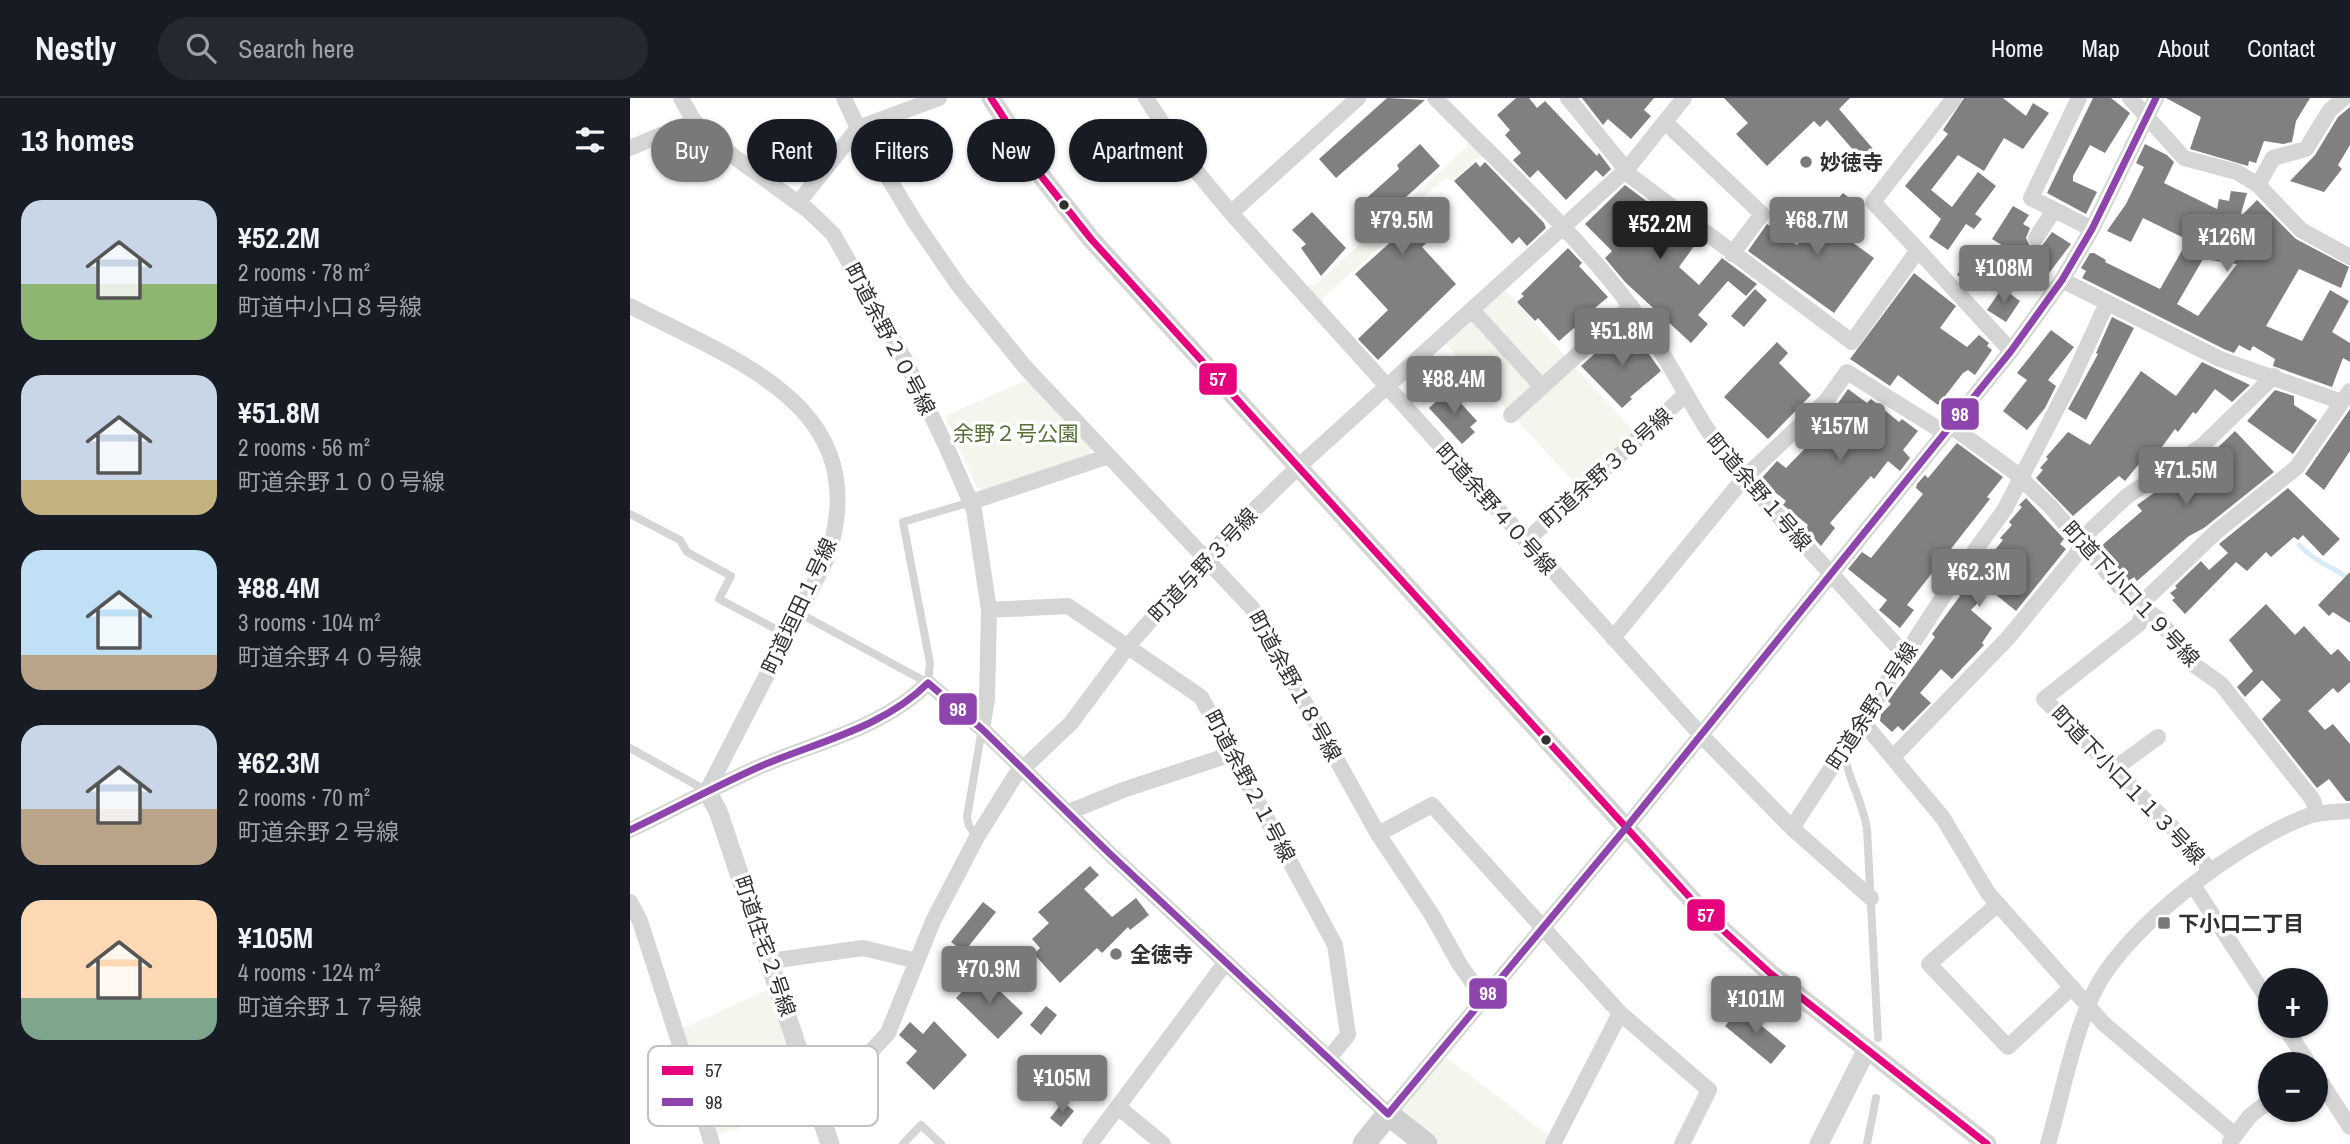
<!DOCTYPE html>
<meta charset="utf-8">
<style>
body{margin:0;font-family:"Archivo Narrow","Noto Sans JP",sans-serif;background:#242831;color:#f1f3f6;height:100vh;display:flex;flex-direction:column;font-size:26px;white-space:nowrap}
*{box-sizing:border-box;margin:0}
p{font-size:23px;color:#9ea1a6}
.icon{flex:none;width:38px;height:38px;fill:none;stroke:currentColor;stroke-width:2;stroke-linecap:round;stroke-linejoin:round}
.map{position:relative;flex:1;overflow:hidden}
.side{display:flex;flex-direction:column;background:#171b24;width:630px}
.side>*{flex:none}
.banner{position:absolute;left:21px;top:21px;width:665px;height:63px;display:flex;gap:14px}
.fabs{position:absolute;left:1628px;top:870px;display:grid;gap:14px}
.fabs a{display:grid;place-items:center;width:70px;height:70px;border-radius:50%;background:#171b24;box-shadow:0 2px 5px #0004;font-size:35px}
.price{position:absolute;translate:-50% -60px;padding:0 16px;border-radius:7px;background:#797979;color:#fff;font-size:23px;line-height:46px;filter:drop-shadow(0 2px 4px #0008)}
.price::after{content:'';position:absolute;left:50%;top:42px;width:21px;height:16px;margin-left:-10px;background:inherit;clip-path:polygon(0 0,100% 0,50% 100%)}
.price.selected{background:#222;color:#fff}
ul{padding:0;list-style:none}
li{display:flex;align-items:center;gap:21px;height:175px;padding:0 21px}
li span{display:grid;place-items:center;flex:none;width:196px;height:140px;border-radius:21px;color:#555}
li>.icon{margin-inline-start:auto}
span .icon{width:84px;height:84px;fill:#fffc;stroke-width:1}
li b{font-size:30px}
h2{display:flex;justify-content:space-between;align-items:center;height:84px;padding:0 21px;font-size:30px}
.tag{padding:0 24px;border-radius:32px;background:#171b24;box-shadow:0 2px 5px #0004;font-size:24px;line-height:63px}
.tag.selected{background:#797979;color:#fff}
header{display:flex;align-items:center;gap:42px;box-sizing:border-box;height:98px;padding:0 35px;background:#171b24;border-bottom:2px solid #363941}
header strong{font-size:33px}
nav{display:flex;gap:38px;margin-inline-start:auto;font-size:24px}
.search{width:490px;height:63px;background:#242831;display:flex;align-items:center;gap:18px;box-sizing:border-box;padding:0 24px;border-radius:38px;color:#9ea1a6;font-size:26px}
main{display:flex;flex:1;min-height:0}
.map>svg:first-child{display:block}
</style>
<header>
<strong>Nestly</strong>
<div class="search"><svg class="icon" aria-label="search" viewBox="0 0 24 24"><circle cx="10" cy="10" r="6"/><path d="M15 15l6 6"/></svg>Search here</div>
<nav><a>Home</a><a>Map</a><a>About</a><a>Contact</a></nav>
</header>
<main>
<section class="side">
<h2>13 homes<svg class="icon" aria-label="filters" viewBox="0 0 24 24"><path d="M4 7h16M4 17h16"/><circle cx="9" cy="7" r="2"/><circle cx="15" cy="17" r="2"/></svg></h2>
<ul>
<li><span style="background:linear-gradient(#c9d6e8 60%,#8fb573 0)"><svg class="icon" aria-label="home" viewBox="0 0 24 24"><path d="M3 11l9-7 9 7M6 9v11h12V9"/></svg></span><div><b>¥52.2M</b><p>2 rooms · 78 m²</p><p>町道中小口８号線</p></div></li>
<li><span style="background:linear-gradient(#c9d6e8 75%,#c2b280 0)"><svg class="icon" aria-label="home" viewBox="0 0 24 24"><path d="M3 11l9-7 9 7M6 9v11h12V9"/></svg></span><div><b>¥51.8M</b><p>2 rooms · 56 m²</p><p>町道余野１００号線</p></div></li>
<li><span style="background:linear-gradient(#bfe0f5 75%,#b9a48a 0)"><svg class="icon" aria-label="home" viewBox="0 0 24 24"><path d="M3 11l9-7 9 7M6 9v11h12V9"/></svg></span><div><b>¥88.4M</b><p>3 rooms · 104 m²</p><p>町道余野４０号線</p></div></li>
<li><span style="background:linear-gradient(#c9d6e8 60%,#b9a48a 0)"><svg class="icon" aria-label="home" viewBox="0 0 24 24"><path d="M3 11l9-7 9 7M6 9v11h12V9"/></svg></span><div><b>¥62.3M</b><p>2 rooms · 70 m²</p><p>町道余野２号線</p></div></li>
<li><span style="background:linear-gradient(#ffd9b3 70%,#7fa58c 0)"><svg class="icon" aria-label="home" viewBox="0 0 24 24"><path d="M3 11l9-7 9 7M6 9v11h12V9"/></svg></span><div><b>¥105M</b><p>4 rooms · 124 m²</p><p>町道余野１７号線</p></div></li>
</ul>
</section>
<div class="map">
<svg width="1720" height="1046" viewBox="0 0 1720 1046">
<rect width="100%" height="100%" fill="#fff"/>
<path fill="#f2f6ed" d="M838,42L856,60H848L821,84L816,79L786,106L791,112L693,200V208L674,187H685L837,49Z
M875,192L1004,334L946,386L816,246Z
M397,282L461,351L459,358L354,393L346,388L315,318Z
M138,892L170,989L125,1006L130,1024L85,1037L51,931Z
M816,959L919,1038L914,1046H809L773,1018V1010Z"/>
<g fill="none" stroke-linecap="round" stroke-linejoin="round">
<path stroke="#d9ebf4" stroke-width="5" d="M1669,447C1683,462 1702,469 1720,481"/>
</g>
<path fill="#808080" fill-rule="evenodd" d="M757,0L795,2L706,80L689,61Z
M886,0H899L907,10L915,3L967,58L969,55L981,71L973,79L966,72L936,102L908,72L900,80L883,62L891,55L875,37L880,32L867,17Z
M952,0H1024L1014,12L1021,18L1001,41L978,21L973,27Z
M1094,0H1220L1209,11L1244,52L1232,62L1197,22L1190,29L1184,23L1137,68L1106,36L1118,25Z
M1334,0H1373L1396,18L1403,5L1419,15L1393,51L1374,40L1354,73L1328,57L1301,92L1322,109L1348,74L1366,88L1345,116L1352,121L1344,131L1336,126L1318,152L1299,139L1311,121L1275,88L1318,36L1313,32Z
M1463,0H1481L1500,15L1475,55L1460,47L1443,78V83L1467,94L1456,116L1417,95Z
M1536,0H1680L1666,23L1662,44L1653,46L1634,43L1626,65L1619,63L1618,68L1560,51L1571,19Z
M1720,9V47L1708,67L1712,71L1694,94L1660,83L1685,57L1708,19Z
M790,46L810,68L775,100L807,135L792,149L826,186L748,262L728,241L758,212L725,176L764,141L731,105L769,71L767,67Z
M1515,46L1537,57L1544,64L1534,85L1587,111L1589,101L1599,103L1601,93L1617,95L1610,119L1627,102L1666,141L1719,169L1711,190L1669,171L1636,228L1672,243L1700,192L1719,203L1702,234L1720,245V264L1713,260L1702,289L1643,268L1645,261L1623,248L1620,253L1609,247L1604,255L1594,251L1452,180L1456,173L1451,170L1460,155H1464L1476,162L1475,164L1530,191L1558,142L1513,120L1501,144L1477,133L1496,106L1514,69L1506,65ZM1573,161L1607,166L1568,218L1547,206Z
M846,64L850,69L855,64L914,125L916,130L897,148L889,139L882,146L824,83Z
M995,87L1065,139L1061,144L1065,147L1049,169L1069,187L1092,160L1127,186L1116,198L1098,183L1068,217L1078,226L1061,245L995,184L975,160L982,153L955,126Z
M1213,95L1228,107L1207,133L1244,160L1204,215L1118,153L1137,126L1167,147L1184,124L1187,126Z
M1383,108L1399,117L1393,126L1400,130L1396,140L1400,148L1411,149L1422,134L1441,146L1410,187L1394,176L1401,165L1362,141Z
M682,114L716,150L691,178L671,150L676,146L662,132Z
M938,150L952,165L949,168L978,199L958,216L961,220L947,233L944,230L929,243L908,220L905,223L887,204L894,198L891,196Z
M1336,163L1352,173L1343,187L1327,177Z
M1284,175L1326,208L1310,230L1337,249L1349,237L1359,245L1357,248L1362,252L1345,277L1338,272L1333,275L1308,307L1268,277L1260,288L1220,261Z
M1372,190L1390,203L1376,224L1357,212Z
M1125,191L1137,202L1114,229L1101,218Z
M1482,219L1504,230L1456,322L1438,311L1468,256L1466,255Z
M991,232L1005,245L1009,242L1031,273L1000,299L1002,301L992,310L951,268Z
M1421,232L1444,249L1418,282L1426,288L1415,310L1397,332L1373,313L1397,282L1387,275Z
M1147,244L1158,255L1149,265L1181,297L1138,341L1094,299Z
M1572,264L1620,287L1602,304L1585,291L1566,316L1563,314L1548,334L1545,331L1529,353L1523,349L1495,383L1489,378L1443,418L1406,380L1413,372L1410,370L1418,361L1416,359L1438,334L1460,347L1511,273L1546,298Z
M1218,291L1237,305L1241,301L1269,324L1272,321L1288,333L1273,352L1280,360L1270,373L1258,363L1244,381L1241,378L1200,425L1205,430L1191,448L1175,431L1178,427L1153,407L1156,403L1130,382L1147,363L1156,370L1187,338L1189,339L1208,314L1204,311Z
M819,292L847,323L840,329L845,334L832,346L799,310Z
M1645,292L1664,298V307L1687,322L1663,356L1617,323Z
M1720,311V353L1694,392L1675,376Z
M1605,333L1644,374L1574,430L1559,438L1507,483L1504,479L1499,483L1470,449L1512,413L1507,407L1573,360L1575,362Z
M1327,345L1373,379L1357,399L1360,401L1277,507L1284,512L1270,530L1249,512L1257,502L1218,471L1232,454L1241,460L1293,396L1286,390L1287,386L1295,377L1298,380Z
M1658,390L1710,441L1693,458L1673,437L1668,442L1664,439L1641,459L1636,454L1617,473L1606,464L1555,516L1542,502L1545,500L1540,495L1547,490L1545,488L1571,463L1579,472L1598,455L1589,446Z
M1396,400L1434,441L1430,446L1436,451L1386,513L1360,492L1341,512L1362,530L1352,545L1354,547L1322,581L1311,571L1290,595L1301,605L1273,633L1268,628L1262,634L1250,623L1251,616L1261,606L1258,603L1305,539L1302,536L1330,498L1328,496L1373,442L1370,440L1382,427L1379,424L1392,409L1389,407Z
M1720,474V525L1703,514L1699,518L1688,507Z
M1636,506L1665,537L1674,528L1701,557L1708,551L1720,564V584L1708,595L1703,590L1678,613L1695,632L1703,626L1720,646V703H1716L1699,681L1687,690L1632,621L1651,602L1632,582L1615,599L1607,589L1623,573L1599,542Z
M460,768L469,777L454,791L482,819L506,800L519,817L500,832L498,829L472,855L467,850L430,885L404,856L410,850L402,841L419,825L408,814Z
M353,804L366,814L334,854L321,844Z
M348,877H353L393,915L368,941L326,900Z
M416,908L427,917L411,937L400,927Z
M1110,910L1156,948L1141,966L1095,928Z
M304,923L337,957L304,992L276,965L287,953L269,937L280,924L293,936Z
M433,1004L444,1013L431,1029L420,1020Z"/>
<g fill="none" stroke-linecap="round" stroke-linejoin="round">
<path stroke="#d5d5d5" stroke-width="8" d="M0,416L50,442L57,454L101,478L89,501L157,537
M169,515L298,585L300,565L273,424L341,404
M0,650L77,693
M1214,653C1217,680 1233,703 1237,731L1248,940
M347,739L339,728L337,719L352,631
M273,1046L291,1027L311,1046
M1237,1046L1246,1000"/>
<path stroke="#d5d5d5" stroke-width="16" d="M51,0L64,23
M214,0L228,30L285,124L329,188L395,269L622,510L748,736L802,817L830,867L854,901
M516,0L553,57L601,115L1071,637L1162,730L1241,800
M805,0C872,68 945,134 1002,210C1040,260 1064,318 1102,367L1275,557
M938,0L1002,79L1222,244L1288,152L1381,253
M1449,0L1401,100L1462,131
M1500,0L1554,60L1607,74L1628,87L1671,132L1720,159
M1036,25L1132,116L1102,156
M0,50L64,23L103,58L179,113L203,136L275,262L317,350L344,412L359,512L357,601L352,631
M1628,87L1643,60L1676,51L1700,12L1714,0
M168,105L228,30L309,0
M601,115L728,0
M1406,140L1424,112
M1288,152L1243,104L1324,0
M1432,182L1590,261L1712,304L1720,293
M0,208C106,263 248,309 197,460L77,693
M842,212L912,289
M881,317L1001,208
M1321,328L1383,373L1420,408L1500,501L1529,521L1560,564L1591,586L1683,702L1687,716
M341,404L479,358
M896,443L1056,296
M359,512L438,508L571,599L705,847L718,937L699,960
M983,540L1114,380L1196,303L1217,274L1315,335
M1232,623L1313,720L1358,795L1474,926L1605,1037
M1263,659L1378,540L1446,457L1461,432L1497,398L1572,348L1644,278
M1484,671L1528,639
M439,714L493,692L602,656
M1162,730L1328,476L1375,411L1442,281L1477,205
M0,732C44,711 86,688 131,668C187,644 253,630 298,585L352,631L479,755L758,1016L995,731L1381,253L1432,182L1462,131L1526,0
M748,736L802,707L990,915L1079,992L1052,1046
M1581,773L1547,734L1414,601L1509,526L1518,499L1586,434L1667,369L1712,304
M1563,787L1640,905
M0,804L10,823L82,1046
M1368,806L1299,866L1378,949L1442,889
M140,863L233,850L287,863
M1654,928L1679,966
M1685,975L1720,1029
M187,1006L197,1002L258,935L303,823L347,739L385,678L441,625L499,547L575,460L668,369L997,71L1054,0
M488,1009L533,1046
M1600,1044L1620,1018L1640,1002
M460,1046L596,864
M923,1046L990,915
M1418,1046C1432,998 1443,937 1465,892C1497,828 1610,743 1678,718C1691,714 1706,714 1720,713"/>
<path stroke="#d5d5d5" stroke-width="19" d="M361,0L412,79L461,141L1074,815L1140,875L1357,1046
M77,693L88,713L200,1046
M1189,1046L1237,951"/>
<path stroke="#cfcfcf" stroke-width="23" d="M734,1046L758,1016L796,1046"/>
<defs>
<path id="bus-1" d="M361,0L412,79L461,141L1074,815L1140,875L1357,1046"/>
<path id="bus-2" d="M0,732C44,711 86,688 131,668C187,644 253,630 298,585L352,631L479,755L758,1016L995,731L1381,253L1432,182L1462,131L1526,0"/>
</defs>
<use href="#bus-1" stroke="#fff" stroke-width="12"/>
<use href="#bus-2" stroke="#fff" stroke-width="12"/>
<use href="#bus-1" stroke="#e5007d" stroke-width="7"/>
<use href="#bus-2" stroke="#8e44ad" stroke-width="7"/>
</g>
<g fill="#797979" stroke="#fff" stroke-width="2.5">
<circle cx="1176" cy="64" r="7"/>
<rect x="1527" y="818" width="14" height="14" rx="3.5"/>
<circle cx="486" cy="856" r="7"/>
</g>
<g fill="#313131" stroke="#fff" stroke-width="2.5">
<circle cx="434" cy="107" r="6"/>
<circle cx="916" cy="642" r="6"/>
</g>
<g text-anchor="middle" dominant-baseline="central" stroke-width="7" stroke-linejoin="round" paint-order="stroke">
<g font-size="21" font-weight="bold" fill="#313131" stroke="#fff" text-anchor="start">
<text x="1190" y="64">妙徳寺</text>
<text x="1548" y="825">下小口二丁目</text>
<text x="500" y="856">全徳寺</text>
</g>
<g font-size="21" fill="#313131" stroke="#fff">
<text transform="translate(260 241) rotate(62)">町道余野２０号線</text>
<text transform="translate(976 370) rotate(-42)">町道余野３８号線</text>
<text transform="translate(1129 394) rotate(49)">町道余野１号線</text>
<text transform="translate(866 411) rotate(48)">町道余野４０号線</text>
<text transform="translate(573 467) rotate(-47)">町道与野３号線</text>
<text transform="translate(1501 496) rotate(47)">町道下小口１９号線</text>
<text transform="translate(169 508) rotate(-65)">町道垣田１号線</text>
<text transform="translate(665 588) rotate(61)">町道余野１８号線</text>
<text transform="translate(1242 608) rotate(-57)">町道余野２号線</text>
<text transform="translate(1498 687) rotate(46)">町道下小口１１３号線</text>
<text transform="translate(620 688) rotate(62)">町道余野２１号線</text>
<text transform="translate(135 848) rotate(71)">町道住宅２号線</text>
</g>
<g font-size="21" fill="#57703a" stroke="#fff">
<text x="386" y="335">余野２号公園</text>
</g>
</g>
<rect x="18" y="948" width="230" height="80" rx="10" fill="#fff" stroke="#c1c1c1" stroke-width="2"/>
<rect x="32" y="968" width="31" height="9" fill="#e5007d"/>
<rect x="32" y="1000" width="31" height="8" fill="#8e44ad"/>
<g font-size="19" fill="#313131">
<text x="75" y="979">57</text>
<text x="75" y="1011">98</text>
</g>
<g stroke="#fff" stroke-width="2.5">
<rect x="568" y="264" width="40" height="34" rx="7" fill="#e5007d"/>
<rect x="1310" y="299" width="40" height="34" rx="7" fill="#8e44ad"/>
<rect x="308" y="594" width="40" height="34" rx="7" fill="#8e44ad"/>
<rect x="1056" y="800" width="40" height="34" rx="7" fill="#e5007d"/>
<rect x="838" y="879" width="40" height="33" rx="7" fill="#8e44ad"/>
</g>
<g font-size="19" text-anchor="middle" font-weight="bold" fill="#fff">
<text x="588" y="288">57</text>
<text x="1330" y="323">98</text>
<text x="328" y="618">98</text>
<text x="1076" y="824">57</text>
<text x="858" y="902">98</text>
</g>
</svg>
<div class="fabs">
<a>+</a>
<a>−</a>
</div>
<b class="price" style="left:772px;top:159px">¥79.5M</b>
<b class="price" style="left:1187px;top:159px">¥68.7M</b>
<b class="price selected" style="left:1030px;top:163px">¥52.2M</b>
<b class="price" style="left:1597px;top:176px">¥126M</b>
<b class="price" style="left:1374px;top:207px">¥108M</b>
<b class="price" style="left:992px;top:270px">¥51.8M</b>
<b class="price" style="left:824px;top:318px">¥88.4M</b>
<b class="price" style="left:1210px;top:365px">¥157M</b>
<b class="price" style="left:1556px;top:409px">¥71.5M</b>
<b class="price" style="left:1349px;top:511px">¥62.3M</b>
<b class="price" style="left:359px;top:908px">¥70.9M</b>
<b class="price" style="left:1126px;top:938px">¥101M</b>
<b class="price" style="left:432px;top:1017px">¥105M</b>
<div class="banner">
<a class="tag selected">Buy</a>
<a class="tag">Rent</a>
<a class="tag">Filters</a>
<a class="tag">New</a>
<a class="tag">Apartment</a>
</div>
</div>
</main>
